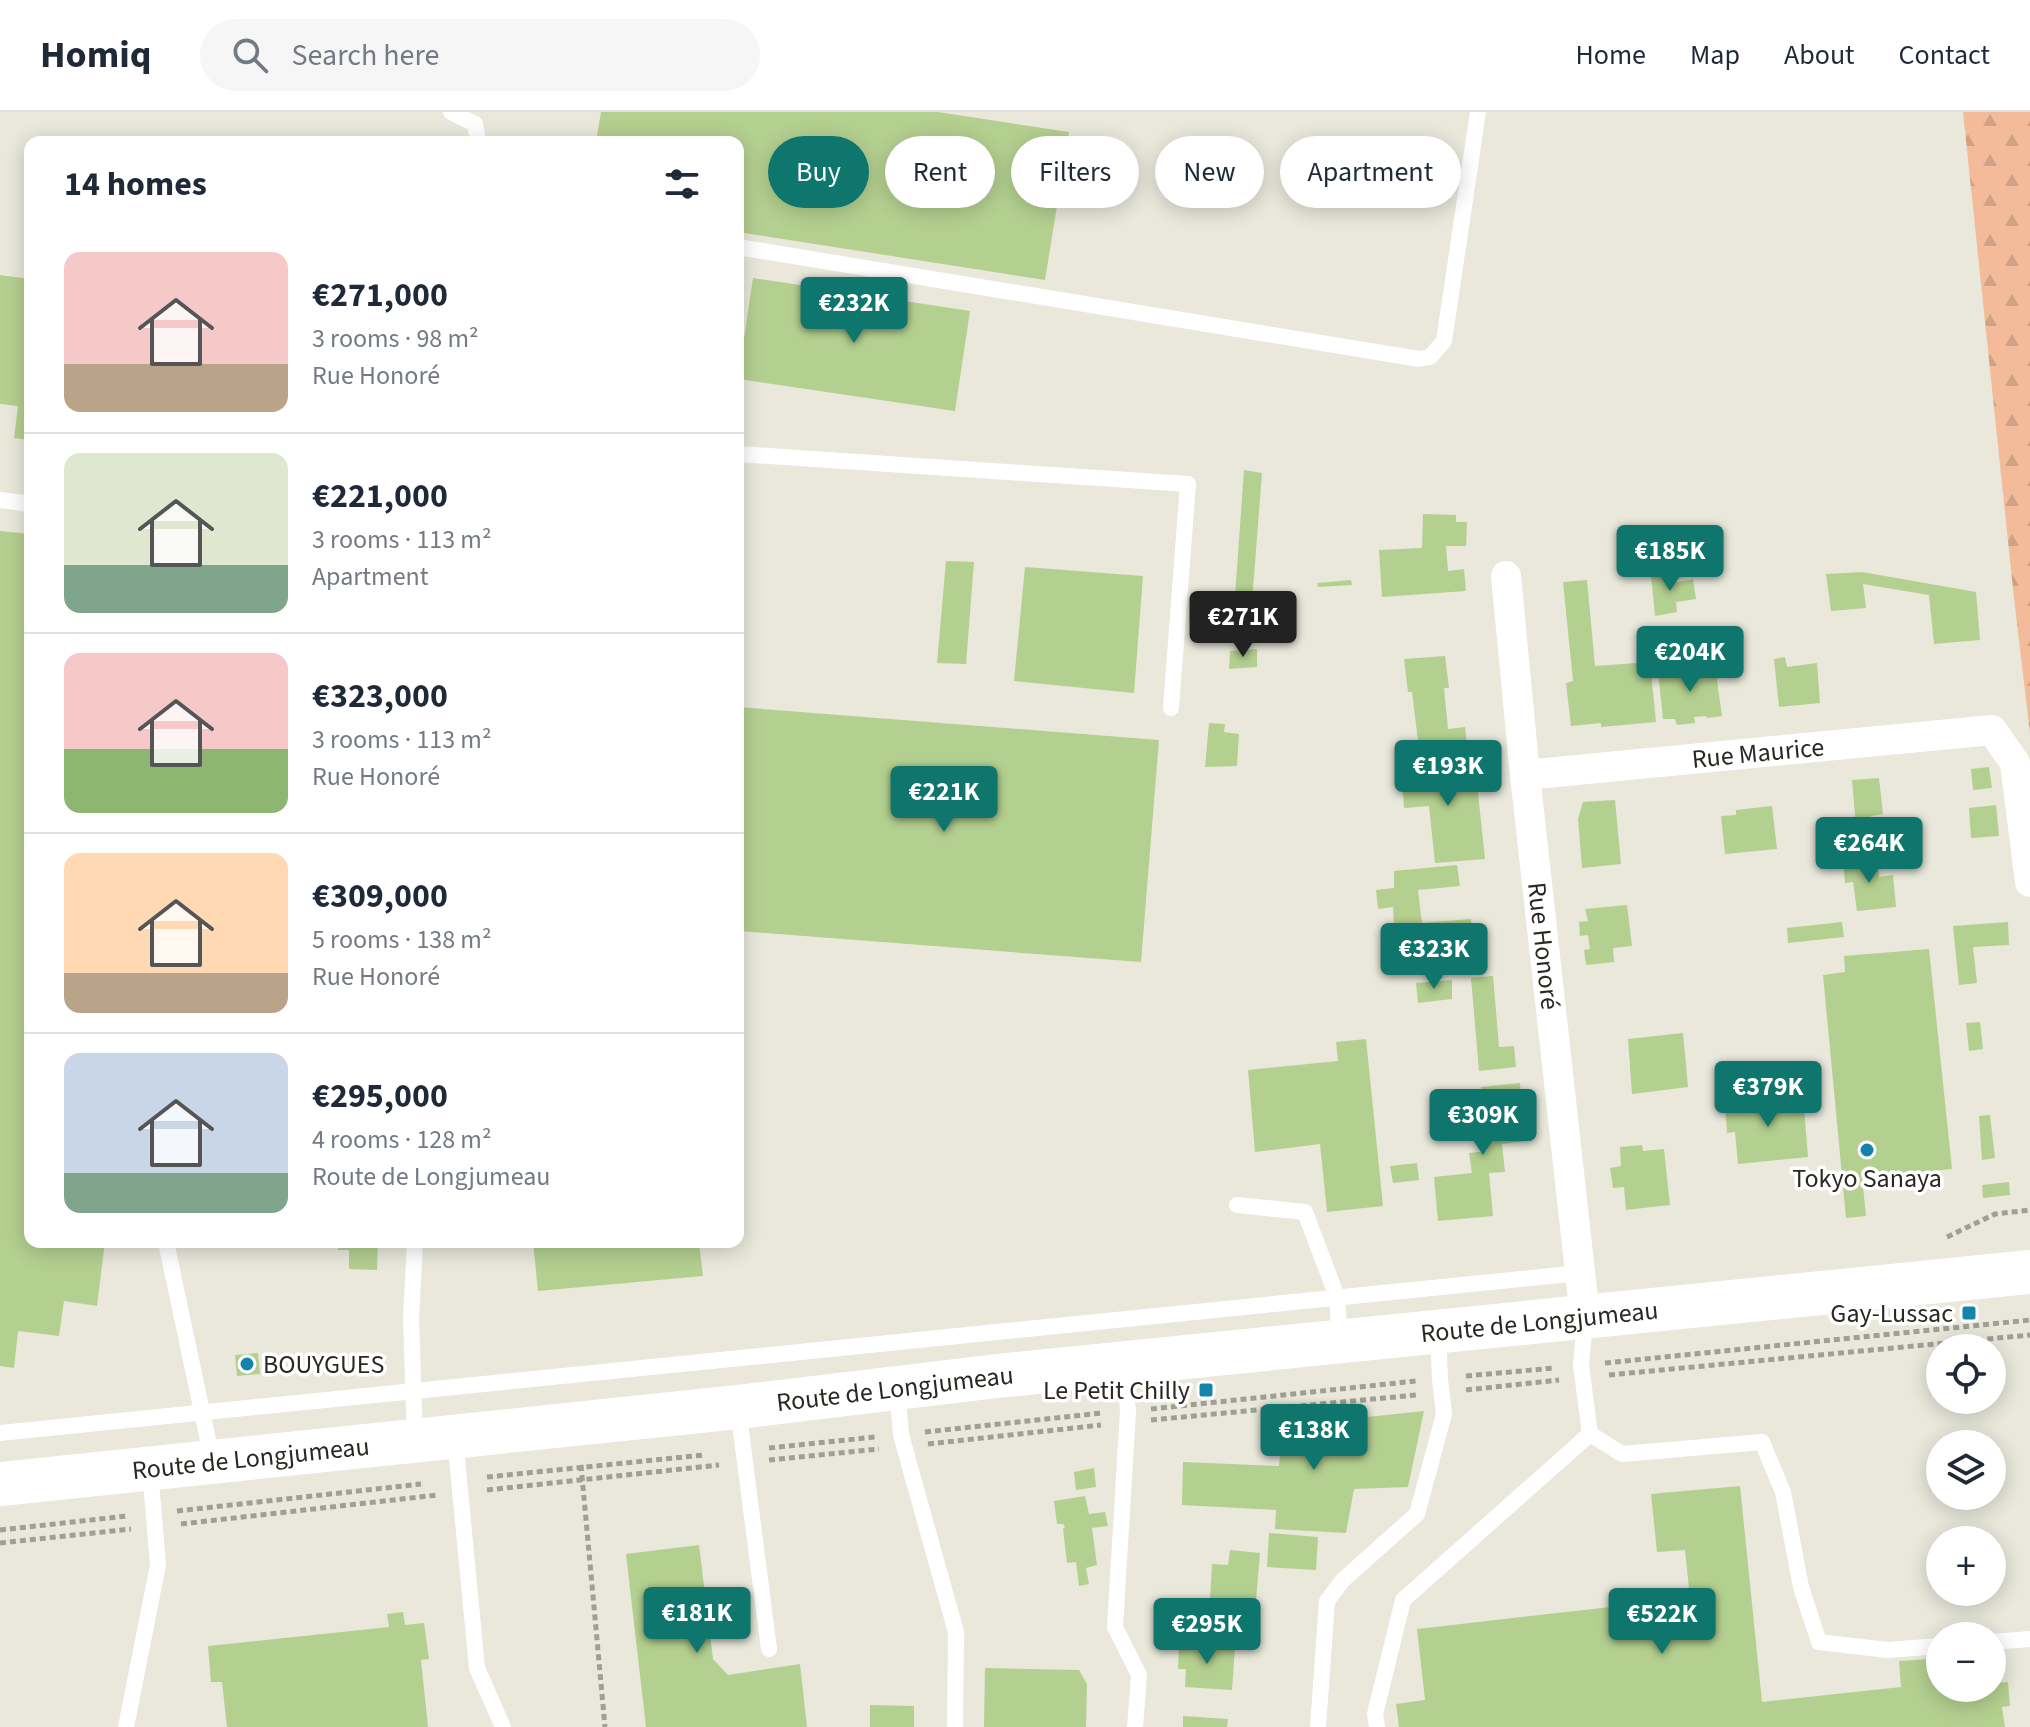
<!DOCTYPE html>
<meta charset="utf-8">
<style>
body{margin:0;font-family:"Source Sans 3",sans-serif;background:#f6f6f7;color:#1f2937;height:100vh;display:flex;flex-direction:column;font-size:30px;white-space:nowrap}
*{box-sizing:border-box;margin:0}
p{font-size:26px;color:#747a83}
.icon{flex:none;width:44px;height:44px;fill:none;stroke:currentColor;stroke-width:2;stroke-linecap:round;stroke-linejoin:round}
.map{position:relative;flex:1;overflow:hidden}
.panel{position:absolute;left:24px;top:24px;width:720px;height:1112px;display:flex;flex-direction:column;background:#fff;border-radius:16px;box-shadow:0 4px 20px #0003}
.panel>*{flex:none}
.hud{position:absolute;left:768px;top:24px;width:760px;height:72px;display:flex;gap:16px}
.buttons{position:absolute;left:1926px;top:1222px;display:grid;gap:16px}
.buttons a{display:grid;place-items:center;width:80px;height:80px;border-radius:50%;background:#fff;box-shadow:0 4px 20px #0003;font-size:40px}
.price{position:absolute;translate:-50% -68px;padding:0 18px;border-radius:8px;background:#0f766e;color:#fff;font-size:26px;line-height:52px;filter:drop-shadow(0 2px 4px #0008)}
.price::after{content:'';position:absolute;left:50%;top:48px;width:24px;height:18px;margin-left:-12px;background:inherit;clip-path:polygon(0 0,100% 0,50% 100%)}
.price.current{background:#222;color:#fff}
ul{padding:0;list-style:none}
li{display:flex;align-items:center;gap:24px;height:200px;padding:0 40px}
li+li{border-top:2px solid #e0e1e3}
li span{display:grid;place-items:center;flex:none;width:224px;height:160px;border-radius:16px;color:#555}
li>.icon{margin-inline-start:auto}
span .icon{width:96px;height:96px;fill:#fffc;stroke-width:1}
li b{font-size:34px}
h2{display:flex;justify-content:space-between;align-items:center;height:96px;padding:0 40px;font-size:34px}
.pill{padding:0 28px;border-radius:36px;background:#fff;box-shadow:0 4px 20px #0003;font-size:28px;line-height:72px}
.pill.current{background:#0f766e;color:#fff}
header{display:flex;align-items:center;gap:48px;box-sizing:border-box;height:112px;padding:0 40px;background:#fff;border-bottom:2px solid #e0e1e3}
header strong{font-size:38px}
nav{display:flex;gap:44px;margin-inline-start:auto;font-size:28px}
.search{width:560px;height:72px;background:#f6f6f7;display:flex;align-items:center;gap:20px;box-sizing:border-box;padding:0 28px;border-radius:44px;color:#747a83;font-size:30px}
.map>svg:first-child{display:block}
</style>
<header>
<strong>Homiq</strong>
<div class="search"><svg class="icon" aria-label="search" viewBox="0 0 24 24"><circle cx="10" cy="10" r="6"/><path d="M15 15l6 6"/></svg>Search here</div>
<nav><a>Home</a><a>Map</a><a>About</a><a>Contact</a></nav>
</header>
<div class="map">
<svg width="2030" height="1615" viewBox="0 0 2030 1615">
<defs>
<pattern id="forest-firs" width="22" height="20" patternUnits="userSpaceOnUse" patternTransform="scale(2)"><rect width="22" height="20" fill="#f3bb99"/><path d="M5 1l3.5 6h-7zM16 11l3.5 6h-7z" fill="#d0a184"/></pattern>
</defs>
<rect width="100%" height="100%" fill="#e9e8db"/>
<path fill="url(#forest-firs)" d="M1963,0H2030V622L2014,486Z"/>
<path fill="#b4d090" d="M601,0H938L1069,20L1045,168L738,120V30H596Z
M0,163L30,167V328L14,326L18,294L0,292Z
M753,166L970,199L955,299L738,267Z
M1244,358L1262,361L1253,477L1254,493L1281,490L1282,512L1257,514V528L1238,529L1237,512L1233,513Z
M1423,402L1456,403V410H1467L1466,434H1446L1448,459L1464,457L1466,479L1382,485L1379,438L1422,436Z
M0,419L30,422V1130H105L97,1194L64,1189L59,1224L18,1219L14,1256L0,1254Z
M946,449L974,450L966,552L937,551Z
M1025,455L1143,464L1134,581L1014,569Z
M1862,460L1976,480L1980,528L1934,532L1929,483L1863,472L1866,496L1831,499L1826,462Z
M1673,461V471L1693,467L1696,487L1676,490L1677,500L1655,504L1651,463Z
M1351,468L1352,473L1318,475L1317,471Z
M1587,468L1595,554L1650,550L1656,610L1601,615V611L1571,614L1566,571L1573,569L1563,470Z
M1257,537V555L1229,557L1230,539Z
M1445,544L1449,576H1444L1448,617L1465,615L1467,633L1419,637L1412,580H1408L1404,547Z
M1785,545L1787,555L1817,551L1820,591L1779,595L1774,547Z
M1715,554L1722,604L1707,606L1706,604L1694,605L1695,611L1677,613L1675,607H1663L1658,559Z
M738,595L1159,628L1141,850L738,819Z
M1209,611L1225,612L1224,620L1239,622L1237,654L1205,655Z
M1442,649L1444,656L1475,653L1485,747L1435,751L1429,694L1404,696L1401,654Z
M1989,655L1992,676L1973,678L1971,657Z
M1879,666L1883,702L1871,704L1873,726L1834,729L1833,716L1856,714L1852,668Z
M1615,688L1621,752L1582,756L1578,707L1583,690Z
M1996,693L1999,724L1971,726L1969,696Z
M1772,694L1777,737L1725,742L1721,704L1736,703V698Z
M1865,745L1867,756L1878,755L1879,765L1893,763L1896,795L1857,799L1853,770L1845,771L1843,747Z
M1457,753L1460,774L1418,778L1422,811L1471,807L1475,852L1421,857L1416,812L1394,814L1393,795L1378,797L1376,778L1394,776V759Z
M1627,793L1632,834L1613,836L1614,850L1586,853L1584,838L1590,837L1588,823L1580,824L1579,810L1588,809L1585,797Z
M1842,810L1844,825L1788,831L1787,816Z
M2008,810L2009,833L1973,835L1977,871L1959,873L1953,814Z
M1929,837L1952,1057L1862,1065L1866,1104L1846,1106L1823,863L1845,860L1844,844Z
M1493,864L1499,935L1514,934L1516,955L1479,959L1471,866Z
M1452,868V887L1418,891L1416,871Z
M1980,910L1983,937L1969,939L1966,911Z
M1683,921L1688,975L1632,982L1628,927Z
M1366,927L1383,1094L1327,1100L1320,1032L1255,1040L1248,958L1338,949L1336,930Z
M1520,971L1525,1029L1502,1032L1505,1060L1489,1061L1493,1104L1438,1109L1434,1065L1472,1061L1469,1041L1487,1039L1481,975Z
M1803,984L1808,1045L1738,1052L1735,1020L1727,1021L1725,992Z
M1990,1003L1995,1046L1982,1048L1979,1004Z
M1642,1033L1643,1039L1664,1037L1670,1093L1626,1098L1624,1075L1613,1076L1610,1056L1621,1054L1620,1035Z
M1417,1051L1419,1068L1393,1071L1390,1054Z
M2009,1070L2010,1083L1983,1086L1982,1073Z
M338,1130H378L377,1158L349,1157V1138H338Z
M533,1130H699L703,1164L538,1179Z
M258,1241L260,1262L237,1264L235,1243Z
M1424,1299L1408,1375L1354,1377L1346,1421L1275,1417L1276,1398L1182,1393L1183,1350L1279,1354L1282,1314Z
M1094,1356L1096,1375L1076,1378L1074,1360Z
M1740,1374L1762,1590L1901,1575L1899,1549L1929,1547L1930,1553L1940,1552V1576H1992V1571L2008,1570L2010,1594L2002,1595L2005,1615H1399L1396,1592L1425,1588L1417,1517L1690,1486L1685,1438L1657,1440L1651,1382Z
M1085,1384L1089,1402L1105,1400L1108,1414L1092,1416L1097,1453L1086,1456L1089,1472L1079,1474L1076,1450L1067,1451L1063,1417L1065,1415L1063,1412H1057L1054,1389Z
M1269,1421L1318,1425L1316,1458L1267,1455Z
M699,1433L713,1547L728,1563L800,1552L807,1615H646L626,1442Z
M1230,1438L1260,1441L1256,1489L1210,1487L1212,1452L1228,1453Z
M403,1500L405,1513L424,1511L429,1547L421,1548L428,1615H227L222,1570H211L208,1534L389,1515L387,1502Z
M1179,1532L1235,1535L1232,1578L1185,1575L1186,1557H1178Z
M985,1556L1079,1558L1087,1572L1086,1615H984Z
M870,1593L914,1594V1615H870Z
M1183,1604L1228,1607L1227,1615H1183Z"/>
<g fill="none" stroke-linecap="round" stroke-linejoin="round">
<path stroke="#a09f95" stroke-width="5" stroke-dasharray="6 4" stroke-linecap="butt" d="M1947,1125L1995,1102L2030,1098
M1605,1251L2030,1208
M1609,1263L2030,1223
M1466,1264L1555,1256
M1466,1278L1559,1268
M1151,1297L1416,1269
M1151,1308L1416,1283
M925,1320L1102,1301
M928,1332L1101,1313
M769,1336L875,1325
M769,1348L879,1337
M581,1353L605,1615
M487,1365L704,1343
M487,1378L719,1353
M177,1399L421,1372
M181,1412L437,1383
M0,1418L127,1404
M0,1431L131,1417"/>
<path stroke="#fff" stroke-width="16" d="M451,0L475,12L478,30
M738,135L1419,247L1430,245L1444,229L1478,0
M738,342L1188,372L1171,596
M0,388L30,392
M1237,1093L1305,1100L1337,1185L1340,1229
M166,1130L212,1347
M1585,1209L1581,1253L1590,1322
M1124,1254L1128,1299L1115,1515L1139,1563L1135,1615
M897,1277L901,1323L956,1520L955,1615
M738,1296L769,1537
M0,1321L1580,1161
M1590,1322L1622,1342L1762,1330L1783,1380L1801,1475L1819,1530L1887,1538L1940,1534
M455,1326L477,1556L503,1615
M415,1328L411,1206L415,1130
M1992,1530L2030,1527
M126,1615L158,1453L150,1358
M1318,1615L1327,1489L1343,1468L1417,1402L1444,1302L1440,1267L1438,1222
M1377,1615L1375,1602L1403,1488L1590,1322"/>
<g stroke="#fff" stroke-width="30">
<path id="s1" d="M1506,464L1525,663L1585,1205"/>
<path id="s2" d="M1525,663L1992,618L2015,651L2030,770"/>
</g>
<path stroke="#fff" stroke-width="44" id="s3" d="M0,1372L738,1295L997,1264L2030,1160"/>
</g>
<g fill="#1484ab" stroke="#fff" stroke-width="3">
<circle cx="1867" cy="1038" r="8"/>
<rect x="1961" y="1193" width="16" height="16" rx="4"/>
<circle cx="247" cy="1252" r="8"/>
<rect x="1198" y="1270" width="16" height="16" rx="4"/>
</g>
<g text-anchor="middle" dominant-baseline="central" stroke-width="7" stroke-linejoin="round" paint-order="stroke">
<g font-size="26" fill="#292823" stroke="#fff">
<text stroke="none"><textPath href="#s2" startOffset="234">Rue Maurice</textPath></text>
<text stroke="none"><textPath href="#s1" startOffset="372">Rue Honoré</textPath></text>
<text stroke="none"><textPath href="#s3" startOffset="1548">Route de Longjumeau</textPath></text>
<text stroke="none"><textPath href="#s3" startOffset="900">Route de Longjumeau</textPath></text>
<text stroke="none"><textPath href="#s3" startOffset="252">Route de Longjumeau</textPath></text>
</g>
<g font-size="26" fill="#292823" stroke="#fff" text-anchor="end">
<text x="1867" y="1066" text-anchor="middle">Tokyo Sanaya</text>
<text x="1953" y="1201">Gay-Lussac</text>
<text x="263" y="1252" text-anchor="start">BOUYGUES</text>
<text x="1190" y="1278">Le Petit Chilly</text>
</g>
</g>
</svg>
<div class="buttons">
<a><svg class="icon" aria-label="locate" viewBox="0 0 24 24"><circle cx="12" cy="12" r="6"/><path d="M12 2v4M12 18v4M2 12h4M18 12h4"/></svg></a>
<a><svg class="icon" aria-label="layers" viewBox="0 0 24 24"><path d="M12 4l9 5-9 5-9-5zM3 14l9 5 9-5"/></svg></a>
<a>+</a>
<a>−</a>
</div>
<b class="price" style="left:854px;top:233px">€232K</b>
<b class="price" style="left:1670px;top:481px">€185K</b>
<b class="price current" style="left:1243px;top:547px">€271K</b>
<b class="price" style="left:1690px;top:582px">€204K</b>
<b class="price" style="left:1448px;top:696px">€193K</b>
<b class="price" style="left:944px;top:722px">€221K</b>
<b class="price" style="left:1869px;top:773px">€264K</b>
<b class="price" style="left:1434px;top:879px">€323K</b>
<b class="price" style="left:1768px;top:1017px">€379K</b>
<b class="price" style="left:1483px;top:1045px">€309K</b>
<b class="price" style="left:1314px;top:1360px">€138K</b>
<b class="price" style="left:697px;top:1543px">€181K</b>
<b class="price" style="left:1662px;top:1544px">€522K</b>
<b class="price" style="left:1207px;top:1554px">€295K</b>
<div class="hud">
<a class="pill current">Buy</a>
<a class="pill">Rent</a>
<a class="pill">Filters</a>
<a class="pill">New</a>
<a class="pill">Apartment</a>
</div>
<section class="panel">
<h2>14 homes<svg class="icon" aria-label="filters" viewBox="0 0 24 24"><path d="M4 7h16M4 17h16"/><circle cx="9" cy="7" r="2"/><circle cx="15" cy="17" r="2"/></svg></h2>
<ul>
<li><span style="background:linear-gradient(#f6c9c9 70%,#b9a48a 0)"><svg class="icon" aria-label="home" viewBox="0 0 24 24"><path d="M3 11l9-7 9 7M6 9v11h12V9"/></svg></span><div><b>€271,000</b><p>3 rooms · 98 m²</p><p>Rue Honoré</p></div></li>
<li><span style="background:linear-gradient(#dfe7d0 70%,#7fa58c 0)"><svg class="icon" aria-label="home" viewBox="0 0 24 24"><path d="M3 11l9-7 9 7M6 9v11h12V9"/></svg></span><div><b>€221,000</b><p>3 rooms · 113 m²</p><p>Apartment</p></div></li>
<li><span style="background:linear-gradient(#f6c9c9 60%,#8fb573 0)"><svg class="icon" aria-label="home" viewBox="0 0 24 24"><path d="M3 11l9-7 9 7M6 9v11h12V9"/></svg></span><div><b>€323,000</b><p>3 rooms · 113 m²</p><p>Rue Honoré</p></div></li>
<li><span style="background:linear-gradient(#ffd9b3 75%,#b9a48a 0)"><svg class="icon" aria-label="home" viewBox="0 0 24 24"><path d="M3 11l9-7 9 7M6 9v11h12V9"/></svg></span><div><b>€309,000</b><p>5 rooms · 138 m²</p><p>Rue Honoré</p></div></li>
<li><span style="background:linear-gradient(#c9d6e8 75%,#7fa58c 0)"><svg class="icon" aria-label="home" viewBox="0 0 24 24"><path d="M3 11l9-7 9 7M6 9v11h12V9"/></svg></span><div><b>€295,000</b><p>4 rooms · 128 m²</p><p>Route de Longjumeau</p></div></li>
</ul>
</section>
</div>
